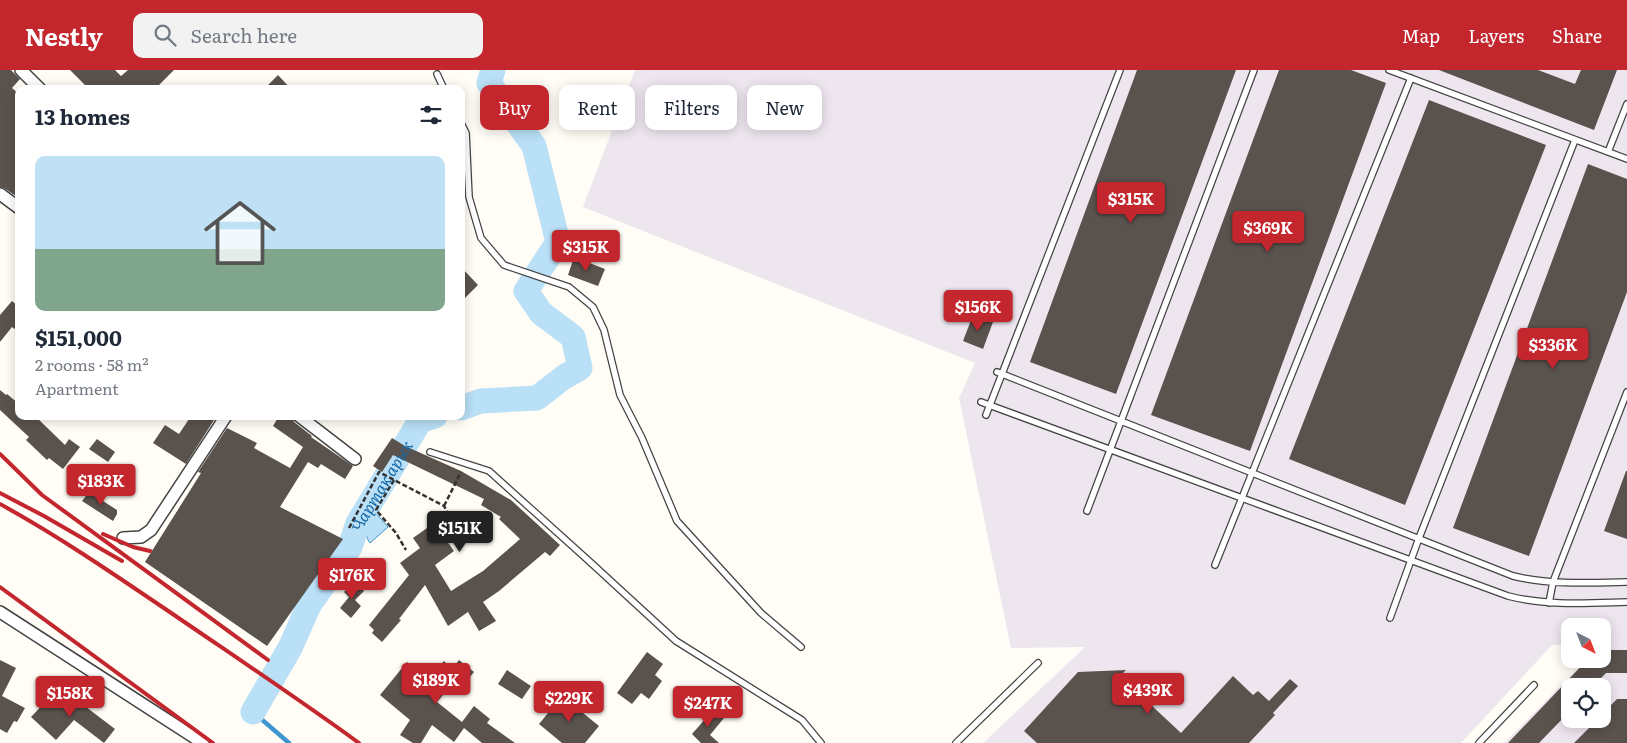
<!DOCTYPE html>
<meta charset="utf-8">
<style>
body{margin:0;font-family:Literata,serif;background:#f2f2f3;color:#1f2937;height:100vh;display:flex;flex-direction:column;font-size:19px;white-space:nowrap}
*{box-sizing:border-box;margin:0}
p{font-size:16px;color:#747a83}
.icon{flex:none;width:28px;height:28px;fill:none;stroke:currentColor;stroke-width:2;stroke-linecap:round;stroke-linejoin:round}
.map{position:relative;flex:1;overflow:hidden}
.panel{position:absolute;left:15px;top:15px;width:450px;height:335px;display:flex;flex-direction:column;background:#fff;border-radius:10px;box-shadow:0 2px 12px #0003}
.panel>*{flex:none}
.banner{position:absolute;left:480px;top:15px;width:475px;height:45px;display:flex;gap:10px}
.needle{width:32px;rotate:138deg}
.tools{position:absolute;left:1561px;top:548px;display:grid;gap:10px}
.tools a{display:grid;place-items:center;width:50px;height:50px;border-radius:10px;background:#fff;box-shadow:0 2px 12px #0003;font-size:25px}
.price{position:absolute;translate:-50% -42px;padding:0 11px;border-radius:5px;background:#c4262e;color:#fff;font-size:16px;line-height:32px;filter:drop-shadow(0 1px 2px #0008)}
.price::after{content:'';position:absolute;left:50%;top:30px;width:15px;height:11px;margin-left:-8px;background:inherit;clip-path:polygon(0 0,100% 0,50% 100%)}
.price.on{background:#222;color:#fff}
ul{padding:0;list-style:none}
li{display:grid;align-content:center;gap:10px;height:265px;padding:0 20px}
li+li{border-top:1px solid #e0e1e3}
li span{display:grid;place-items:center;height:155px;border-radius:10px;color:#555}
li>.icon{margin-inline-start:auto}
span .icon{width:90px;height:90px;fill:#fffc;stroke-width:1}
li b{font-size:21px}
h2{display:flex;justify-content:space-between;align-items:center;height:60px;padding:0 20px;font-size:21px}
.tag{padding:0 18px;border-radius:10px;background:#fff;box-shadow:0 2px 12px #0003;font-size:18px;line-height:45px}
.tag.on{background:#c4262e;color:#fff}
header{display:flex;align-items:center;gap:30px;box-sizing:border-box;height:70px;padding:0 25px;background:#c4262e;color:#fff}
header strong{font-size:24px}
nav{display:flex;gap:28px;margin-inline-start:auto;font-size:18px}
.search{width:350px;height:45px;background:#f2f2f3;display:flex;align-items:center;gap:12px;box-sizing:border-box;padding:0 18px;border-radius:10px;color:#747a83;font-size:19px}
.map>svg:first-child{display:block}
</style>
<header>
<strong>Nestly</strong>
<div class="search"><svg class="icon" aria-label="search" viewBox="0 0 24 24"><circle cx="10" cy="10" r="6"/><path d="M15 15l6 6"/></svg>Search here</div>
<nav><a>Map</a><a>Layers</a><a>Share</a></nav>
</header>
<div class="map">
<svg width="1627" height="673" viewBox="0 0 1627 673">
<rect width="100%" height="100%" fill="#fffdf5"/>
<path fill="#eee6ef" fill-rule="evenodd" d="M635,0H1627V673H1504L1587,589H1602V556H1570V574L1552,575L1461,673H983L1085,577L1011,578L959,328L975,293L583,137ZM1570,616H1602V649H1570Z"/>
<path fill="#b9e0f7" stroke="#3f96cf" d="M375,442L388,457L370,473C362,462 368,452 375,442Z"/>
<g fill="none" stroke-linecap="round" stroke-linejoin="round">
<path stroke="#3f96cf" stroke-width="4.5" d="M247,649L253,642L289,673"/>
<g stroke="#b9e0f7" stroke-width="25">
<path d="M461,338L481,331L537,328L564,307L580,298L573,267L541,243L526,221L558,172L534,76L489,13L493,0"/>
<path id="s1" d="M253,642L290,578L309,535L350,477L358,453L420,351L435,346"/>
</g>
</g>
<path fill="#5a524d" d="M0,0H11L20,9L12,18L19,24V128L4,118L0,117Z
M70,0H115L121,6L128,0H174L155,19H89Z
M1137,0H1236L1116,324L1030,292Z
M1279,0H1351L1386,13L1250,381L1151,345Z
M1439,0H1538L1575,14L1581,0H1617L1594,60Z
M278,5L291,19H264Z
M1429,30L1546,75L1405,435L1289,389Z
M1588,94L1627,109V222L1529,486L1453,458Z
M574,187L605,199L598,216L568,205Z
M461,197L478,215L461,232Z
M12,231L19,237V262L12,257L0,272V245Z
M973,245L993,252L983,279L963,271Z
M0,320L6,325L7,324L19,334V346H35L65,375L69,369L80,377L63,399L49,388L47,390L26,370L29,367L0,340Z
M191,346H208L214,350L186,394L153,373L165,355L179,364Z
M279,346H292L294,352L312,366L311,367L353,396L345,409L321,394L318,398L308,392L280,437L343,469L267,576L145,492L201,403L198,402L227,358L257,373L254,378L290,398L303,377L273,356Z
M392,368L405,376L461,401L511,430L560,475L550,486L545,482L499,521L483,532L496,551L479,561L468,542L448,556L425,515L399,549L401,550L382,572L372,563L374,560L369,555L409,505L400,493L420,478L413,468L434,453L454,481L435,495L451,521L483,501L520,469L499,449L501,447L481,435L484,429L455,415L393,385L382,402L373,396Z
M97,369L115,382L108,392L89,379Z
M1626,401H1627V469L1604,461Z
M89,422L117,440V444L113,451L82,431Z
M354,512L364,521L355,530L361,536L351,548L340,538L349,527L344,522Z
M1602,580H1627V603H1606L1593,616H1570V641L1539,673H1508L1588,589H1602Z
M647,582L663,594L655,605L662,611L649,629L641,623L632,634L617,623Z
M0,590L16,598L2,626L25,638L17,652L14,651L7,663L0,659Z
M459,590L474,602L459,620L452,614L437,632L462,652L474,636L490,649L487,653L515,673H482L464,658L454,672L432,655L421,673H413L400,665L410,650L380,625L407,592L427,608L444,591L452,599Z
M507,600L531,616L522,629L498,614Z
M1126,600L1120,606L1181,663L1233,606L1253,625L1258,621L1269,631L1290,609L1298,616L1273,643L1275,645L1249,673H1037L1024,661L1078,602Z
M65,621L115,659L104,673L74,650L56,670L31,647L48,629L53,634Z
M562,626L599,656L585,673H562L539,654Z
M1617,629H1627V673H1574L1598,649H1602V644Z
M714,639L724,648L710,665L719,673H701L692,664Z"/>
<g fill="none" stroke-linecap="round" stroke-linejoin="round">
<defs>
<path id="lane" d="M1389,0L1627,89
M437,4L444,19
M461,53L466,63L469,127L481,168L504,195L569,217L593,237L604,260L620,325L642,368L677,451L761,543L801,577
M1608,82L1627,34
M997,302L1513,506C1550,515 1589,513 1627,512
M981,332L1508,526C1547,536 1588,533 1627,532
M986,345L1120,0
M430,382L489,401L589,491L676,571L802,650L821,673
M1087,441L1254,0
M1215,495L1411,8
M1549,533L1553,512L1627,322
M1390,548L1419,468L1575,70
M956,673L1038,593
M1479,673L1534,615"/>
<path id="street" d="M21,0L40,19
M0,124L19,138
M299,346L355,389
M123,468L141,467L151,460L226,346
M0,542L203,673"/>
</defs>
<use href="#lane" stroke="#444" stroke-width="8"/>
<use href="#street" stroke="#444" stroke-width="14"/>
<path stroke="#333" stroke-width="2.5" stroke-dasharray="5 2.5" stroke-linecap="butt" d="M394,410L376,440L396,463L406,480
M444,436L461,402
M349,458L379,402L444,436L462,466"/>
<use href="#lane" stroke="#fff" stroke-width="5.5"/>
<use href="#street" stroke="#fff" stroke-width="11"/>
<path stroke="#c4262e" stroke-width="4" d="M0,384L42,425L268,590
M0,423L44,446L122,491
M0,434C62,468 121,509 180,549C240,590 300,630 359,673
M103,464L133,477L150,481
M0,517L213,673"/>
</g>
<g text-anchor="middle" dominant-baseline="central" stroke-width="5" stroke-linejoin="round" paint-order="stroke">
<g font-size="16" font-style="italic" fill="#1768a6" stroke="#fff">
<text stroke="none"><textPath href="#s1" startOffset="261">Чартак арык</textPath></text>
</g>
</g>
</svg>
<div class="tools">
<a><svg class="needle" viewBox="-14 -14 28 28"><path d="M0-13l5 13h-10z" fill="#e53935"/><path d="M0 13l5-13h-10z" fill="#747a83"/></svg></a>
<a><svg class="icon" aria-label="locate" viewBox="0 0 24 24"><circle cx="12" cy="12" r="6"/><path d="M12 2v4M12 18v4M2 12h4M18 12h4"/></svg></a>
</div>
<b class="price" style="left:1131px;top:154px">$315K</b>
<b class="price" style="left:1268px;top:183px">$369K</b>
<b class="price" style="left:586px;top:202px">$315K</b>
<b class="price" style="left:978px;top:262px">$156K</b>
<b class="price" style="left:1553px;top:300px">$336K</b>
<b class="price" style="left:101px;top:436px">$183K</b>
<b class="price on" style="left:460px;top:483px">$151K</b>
<b class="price" style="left:352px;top:530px">$176K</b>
<b class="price" style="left:436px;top:635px">$189K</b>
<b class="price" style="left:1148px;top:645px">$439K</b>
<b class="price" style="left:70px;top:648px">$158K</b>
<b class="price" style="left:569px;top:653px">$229K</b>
<b class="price" style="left:708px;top:658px">$247K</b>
<div class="banner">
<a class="tag on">Buy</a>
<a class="tag">Rent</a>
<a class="tag">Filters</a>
<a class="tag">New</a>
</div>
<section class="panel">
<h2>13 homes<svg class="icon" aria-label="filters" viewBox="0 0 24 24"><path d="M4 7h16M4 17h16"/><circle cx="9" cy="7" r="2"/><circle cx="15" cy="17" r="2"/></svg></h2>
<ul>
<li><span style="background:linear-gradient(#bfe0f5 60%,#7fa58c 0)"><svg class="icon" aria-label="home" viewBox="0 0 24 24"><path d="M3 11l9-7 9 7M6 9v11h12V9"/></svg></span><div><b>$151,000</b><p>2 rooms · 58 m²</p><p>Apartment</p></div></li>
</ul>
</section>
</div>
